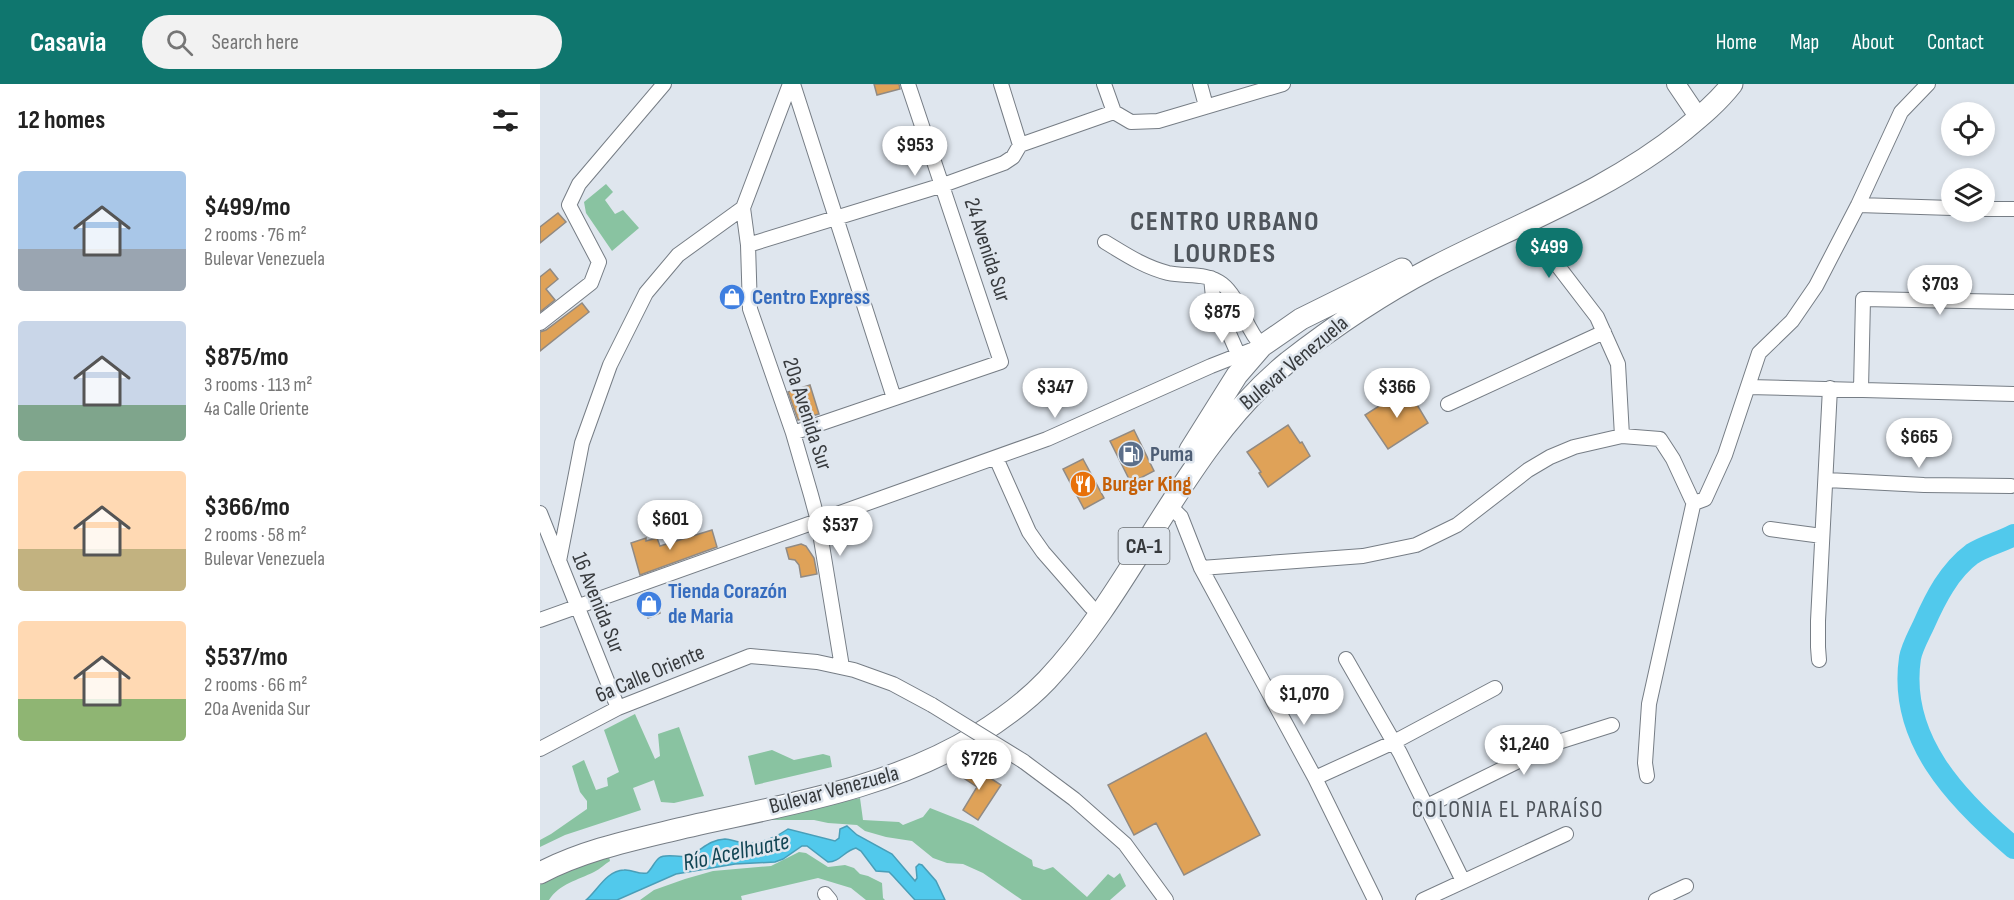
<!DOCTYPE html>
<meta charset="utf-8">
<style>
body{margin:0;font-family:"Sofia Sans Condensed",sans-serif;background:#f2f2f2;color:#222;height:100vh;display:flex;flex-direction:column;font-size:22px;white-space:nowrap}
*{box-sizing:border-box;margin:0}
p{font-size:20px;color:#767676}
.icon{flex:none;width:33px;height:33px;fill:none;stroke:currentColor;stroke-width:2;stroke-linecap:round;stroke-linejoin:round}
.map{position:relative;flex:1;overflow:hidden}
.panel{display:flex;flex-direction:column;background:#fff;width:540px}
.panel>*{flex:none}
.tools{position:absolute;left:1401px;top:18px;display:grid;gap:12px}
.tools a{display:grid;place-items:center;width:54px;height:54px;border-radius:50%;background:#fff;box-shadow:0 3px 9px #0003;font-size:30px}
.price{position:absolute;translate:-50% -51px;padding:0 14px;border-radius:21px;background:#fff;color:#222;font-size:20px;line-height:39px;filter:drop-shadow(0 2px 3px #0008)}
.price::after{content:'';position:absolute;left:50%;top:36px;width:18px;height:14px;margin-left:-9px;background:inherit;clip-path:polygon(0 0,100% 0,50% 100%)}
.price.active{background:#0f766e;color:#fff}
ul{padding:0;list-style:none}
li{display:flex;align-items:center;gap:18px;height:150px;padding:0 18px}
li span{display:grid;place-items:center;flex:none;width:168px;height:120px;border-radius:6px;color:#555}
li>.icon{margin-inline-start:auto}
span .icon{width:72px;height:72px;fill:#fffc;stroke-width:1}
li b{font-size:26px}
h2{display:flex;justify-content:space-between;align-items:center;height:72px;padding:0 18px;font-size:26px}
header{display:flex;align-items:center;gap:36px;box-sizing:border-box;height:84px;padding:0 30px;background:#0f766e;color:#fff}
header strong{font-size:28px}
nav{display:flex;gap:33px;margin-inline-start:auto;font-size:21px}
.search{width:420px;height:54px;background:#f2f2f2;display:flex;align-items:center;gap:15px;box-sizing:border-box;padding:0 21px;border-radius:33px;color:#767676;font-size:22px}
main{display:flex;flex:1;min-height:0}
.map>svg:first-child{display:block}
</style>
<header>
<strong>Casavia</strong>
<div class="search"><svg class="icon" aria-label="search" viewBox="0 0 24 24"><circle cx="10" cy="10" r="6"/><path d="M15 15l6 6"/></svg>Search here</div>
<nav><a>Home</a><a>Map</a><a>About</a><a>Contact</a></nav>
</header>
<main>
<section class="panel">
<h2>12 homes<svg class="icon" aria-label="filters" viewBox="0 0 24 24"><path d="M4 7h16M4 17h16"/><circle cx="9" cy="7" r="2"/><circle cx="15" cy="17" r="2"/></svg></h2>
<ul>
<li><span style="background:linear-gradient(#a9c7e8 65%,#9aa5b1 0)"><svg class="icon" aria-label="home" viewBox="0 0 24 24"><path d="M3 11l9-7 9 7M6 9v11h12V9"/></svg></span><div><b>$499/mo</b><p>2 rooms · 76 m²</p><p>Bulevar Venezuela</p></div></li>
<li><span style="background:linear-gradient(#c9d6e8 70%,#7fa58c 0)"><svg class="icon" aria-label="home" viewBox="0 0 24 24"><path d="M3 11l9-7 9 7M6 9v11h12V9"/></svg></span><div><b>$875/mo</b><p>3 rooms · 113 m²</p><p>4a Calle Oriente</p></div></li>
<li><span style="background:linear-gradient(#ffd9b3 65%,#c2b280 0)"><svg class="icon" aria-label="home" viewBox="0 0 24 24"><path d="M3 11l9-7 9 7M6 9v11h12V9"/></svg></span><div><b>$366/mo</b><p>2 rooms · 58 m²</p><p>Bulevar Venezuela</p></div></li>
<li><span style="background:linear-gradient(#ffd9b3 65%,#8fb573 0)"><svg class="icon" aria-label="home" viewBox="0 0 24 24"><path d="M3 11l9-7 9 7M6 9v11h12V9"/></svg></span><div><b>$537/mo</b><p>2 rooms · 66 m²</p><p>20a Avenida Sur</p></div></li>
</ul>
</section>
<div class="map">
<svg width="1474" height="816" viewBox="0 0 1474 816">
<rect width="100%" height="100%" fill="#dfe6ee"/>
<path fill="#89c3a1" d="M66,100L73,108L65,116L75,130L83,126L99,144L72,167L46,129L44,118Z
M95,630L115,675L120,672L118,650L139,643L164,712L134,719L121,718L114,696L93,704L101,726L25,751L0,763V756L11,750L47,725V717L40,708L32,682L44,676L56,706L68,702L67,694L79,688L64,646Z
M232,666L254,676L283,670L290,672L292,683L215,701L208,672Z
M320,714L323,736L359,738L363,741L383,733L390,724L433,741L492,776L493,782L504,786L513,783L547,813L568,790L574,794L580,789L586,802L570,816H482L443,789L423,780L407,779L393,774L372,757L346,753L325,747L317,741L288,739L274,736H220Z
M259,768L266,769L288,783L305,781L314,784L320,790L328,792L342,799L343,814L345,816H326L311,804L278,794L201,812L202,816H100L114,806L145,795L173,787L231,782Z
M68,769L70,777C65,780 60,785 54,788C38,796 19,800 9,816H0V801L15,791Z"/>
<path fill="#51c9ec" stroke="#499eb8" stroke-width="1.5" d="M307,742L317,751L352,770L375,797L377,794L376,783L379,780L382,781L396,797L405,816H375L353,792L349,788L336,787L321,767L316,764C304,767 300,778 288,778L267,762H262L243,775L235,778L195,780L136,790L77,816H46C58,806 66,787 84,786C92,785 99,791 107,789C112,785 114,778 119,774C126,769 138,774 147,772C161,768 167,756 185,755C190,755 194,757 199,758C217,762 233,755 248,745L295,757L299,754L300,745Z"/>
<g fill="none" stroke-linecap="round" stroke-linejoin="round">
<path stroke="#51c9ec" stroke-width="22" d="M1474,451C1461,458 1444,462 1432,470C1409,487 1395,515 1384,540C1379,551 1372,563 1370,574C1358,655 1417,716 1474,764"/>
</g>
<path fill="#dfa258" stroke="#918a83" stroke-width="1.5" d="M334,0H359L360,5L337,11Z
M18,129L26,138L0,159V143Z
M10,185L18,195L6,205L15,216L0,228V193Z
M42,219L49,228L0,267V248L6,246Z
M270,301L279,330L258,336L248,308Z
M867,304L888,339L848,365L825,331Z
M748,341L760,359L762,358L770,372L728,403L719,389L721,388L707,368Z
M594,346L614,387L591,399L570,357Z
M543,375L564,414L544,425L523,385Z
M172,446L177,463L100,491L91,459L106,454V457L117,454L120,462Z
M261,460L266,462L274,474L277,490L261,493L259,481L255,476L249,475L246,464Z
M114,512L120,529L108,534L101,517Z
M666,649L720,751L644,791L616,739L594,751L568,701Z
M427,679L461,701L438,736L423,726L437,703L419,691Z"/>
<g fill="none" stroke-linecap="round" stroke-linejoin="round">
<defs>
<path id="minor" d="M250,0L203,124L208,161L210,225L253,349L271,411L278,437L302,583
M253,0L354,314
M461,0L480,61
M564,0L574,28
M660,0L666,22
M1318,121L1412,124
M1444,125H1474
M985,139L1057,233L1078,280L1082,352
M208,161L403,101L464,79L473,73L480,61L574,28L591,38L618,37L743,0
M671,194L673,213L702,279
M0,239L51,199L59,178L29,121L39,100L124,0
M1208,303L1474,310
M1321,305L1323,215L1474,218
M908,320L1064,248
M253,349L461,278L368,0
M456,374L489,448L503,468L551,523
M1287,396L1384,401L1471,402
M630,422L641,433L661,484L775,694L835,816
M0,429L78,624
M1230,445L1282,452
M19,477L42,359L70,281L106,209L138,171L203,124
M661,484L823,472L876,461L917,441L988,386L1010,373L1034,363L1082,352L1120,355L1133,375L1152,416L1157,418L1165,415L1185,371L1219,269L1252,237L1276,202L1318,121L1361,28L1388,0
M0,536L507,355L671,282L722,262C705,245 700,214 682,200C666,188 646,193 628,189C604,183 585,170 565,158
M806,575L860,669L923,797
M1279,576L1278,563V537L1290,304
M0,665L78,624L210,572L277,578L314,586L353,600L392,621
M483,677L534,715L585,760L626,816
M1107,692L1105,679L1109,620L1154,417
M775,694L854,658L955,604
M887,722L1015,659L1072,641
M285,810L290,816
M883,816L1026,750
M1116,816L1146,802"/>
<path id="major" d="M1136,0L1157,31"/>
<path id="highway" d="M650,366L697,291L722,262L761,235L862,185
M0,789C42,767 88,757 134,746C236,722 346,707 437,651C461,636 487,617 507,596C598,499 643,364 748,278C793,243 840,211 890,185C975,141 1069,107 1144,46C1161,32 1178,18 1192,0"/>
</defs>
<use href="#minor" stroke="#767d85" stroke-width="16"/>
<use href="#major" stroke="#767d85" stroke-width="20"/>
<use href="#highway" stroke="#767d85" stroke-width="23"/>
<use href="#minor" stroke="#fff" stroke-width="14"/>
<use href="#major" stroke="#fff" stroke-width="18"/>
<use href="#highway" stroke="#fff" stroke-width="21"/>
<defs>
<path id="minor-bridge" d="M392,621L483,677"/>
</defs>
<use href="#minor-bridge" stroke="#767d85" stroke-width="16" stroke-linecap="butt"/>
<use href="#minor-bridge" stroke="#fff" stroke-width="14"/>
</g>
<defs>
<symbol id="shop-disc" viewBox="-11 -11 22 22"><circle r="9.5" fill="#3f7fe0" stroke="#dfe6ee"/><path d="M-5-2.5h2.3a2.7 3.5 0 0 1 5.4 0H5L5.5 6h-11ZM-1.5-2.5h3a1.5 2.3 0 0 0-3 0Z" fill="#fff"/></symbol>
<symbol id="fuel-disc" viewBox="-11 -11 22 22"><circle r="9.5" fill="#5c6f8a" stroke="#dfe6ee"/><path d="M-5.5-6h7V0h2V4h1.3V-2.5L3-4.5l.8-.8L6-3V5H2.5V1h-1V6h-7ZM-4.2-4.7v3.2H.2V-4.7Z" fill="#fff"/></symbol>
<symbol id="restaurant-disc" viewBox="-11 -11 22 22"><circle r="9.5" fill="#e8710a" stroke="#dfe6ee"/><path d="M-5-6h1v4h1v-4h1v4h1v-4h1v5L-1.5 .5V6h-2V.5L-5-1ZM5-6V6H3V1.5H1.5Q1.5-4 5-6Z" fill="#fff"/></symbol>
</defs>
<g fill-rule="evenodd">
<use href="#shop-disc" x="177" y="198" width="30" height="30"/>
<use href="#fuel-disc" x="576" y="355" width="30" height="30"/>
<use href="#restaurant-disc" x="528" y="385" width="30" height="30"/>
<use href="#shop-disc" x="94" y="505" width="30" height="30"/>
</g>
<g text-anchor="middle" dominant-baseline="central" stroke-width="5" stroke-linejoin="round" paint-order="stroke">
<rect fill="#dfe6ee" stroke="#696e72" stroke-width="1.5" x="578.5" y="444" width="51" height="36" rx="4.5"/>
<g font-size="21" font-weight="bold" fill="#373a3d">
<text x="604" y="462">CA-1</text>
</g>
<g font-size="22" fill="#373a3d" stroke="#dfe6ee">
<text transform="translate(447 166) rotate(72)">24 Avenida Sur</text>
<text transform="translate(754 279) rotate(-40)">Bulevar Venezuela</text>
<text transform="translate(267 330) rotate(72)">20a Avenida Sur</text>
<text transform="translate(58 519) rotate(68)">16 Avenida Sur</text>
<text transform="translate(110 590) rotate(-23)">6a Calle Oriente</text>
<text transform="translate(294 706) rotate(-15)">Bulevar Venezuela</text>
</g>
<g font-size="22" font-weight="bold" fill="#366cbe" stroke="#dfe6ee" text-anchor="start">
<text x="212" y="213">Centro Express</text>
<text x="128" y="507">Tienda Corazón<tspan x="128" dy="25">de Maria</tspan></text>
</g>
<g font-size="22" font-weight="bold" fill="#4e5e75" stroke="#dfe6ee" text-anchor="start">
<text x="610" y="370">Puma</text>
</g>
<g font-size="22" font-weight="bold" fill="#c56008" stroke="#dfe6ee" text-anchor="start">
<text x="562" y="400">Burger King</text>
</g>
<g font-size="24" letter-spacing="1.5" fill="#4f555c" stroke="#dfe6ee">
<text x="968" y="725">COLONIA EL PARAÍSO</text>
</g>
<g font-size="24" font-style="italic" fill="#114554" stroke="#dfe6ee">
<text transform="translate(196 768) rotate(-12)">Río Acelhuate</text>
</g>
<g font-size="28" font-weight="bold" letter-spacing="1.5" fill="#4f555c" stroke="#dfe6ee">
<text x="685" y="137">CENTRO URBANO<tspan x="685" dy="32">LOURDES</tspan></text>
</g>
</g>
</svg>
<div class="tools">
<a><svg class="icon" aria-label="locate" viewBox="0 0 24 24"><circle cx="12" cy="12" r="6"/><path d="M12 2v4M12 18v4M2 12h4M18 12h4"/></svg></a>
<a><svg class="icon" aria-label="layers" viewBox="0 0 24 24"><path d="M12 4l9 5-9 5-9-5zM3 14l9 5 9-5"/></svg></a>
</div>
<b class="price" style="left:375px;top:93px">$953</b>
<b class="price active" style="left:1009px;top:195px">$499</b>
<b class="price" style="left:1400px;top:232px">$703</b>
<b class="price" style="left:682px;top:260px">$875</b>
<b class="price" style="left:515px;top:335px">$347</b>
<b class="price" style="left:857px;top:335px">$366</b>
<b class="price" style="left:1379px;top:385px">$665</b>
<b class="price" style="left:130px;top:467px">$601</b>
<b class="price" style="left:300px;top:473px">$537</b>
<b class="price" style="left:764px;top:642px">$1,070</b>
<b class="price" style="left:984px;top:692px">$1,240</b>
<b class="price" style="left:439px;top:707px">$726</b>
</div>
</main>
